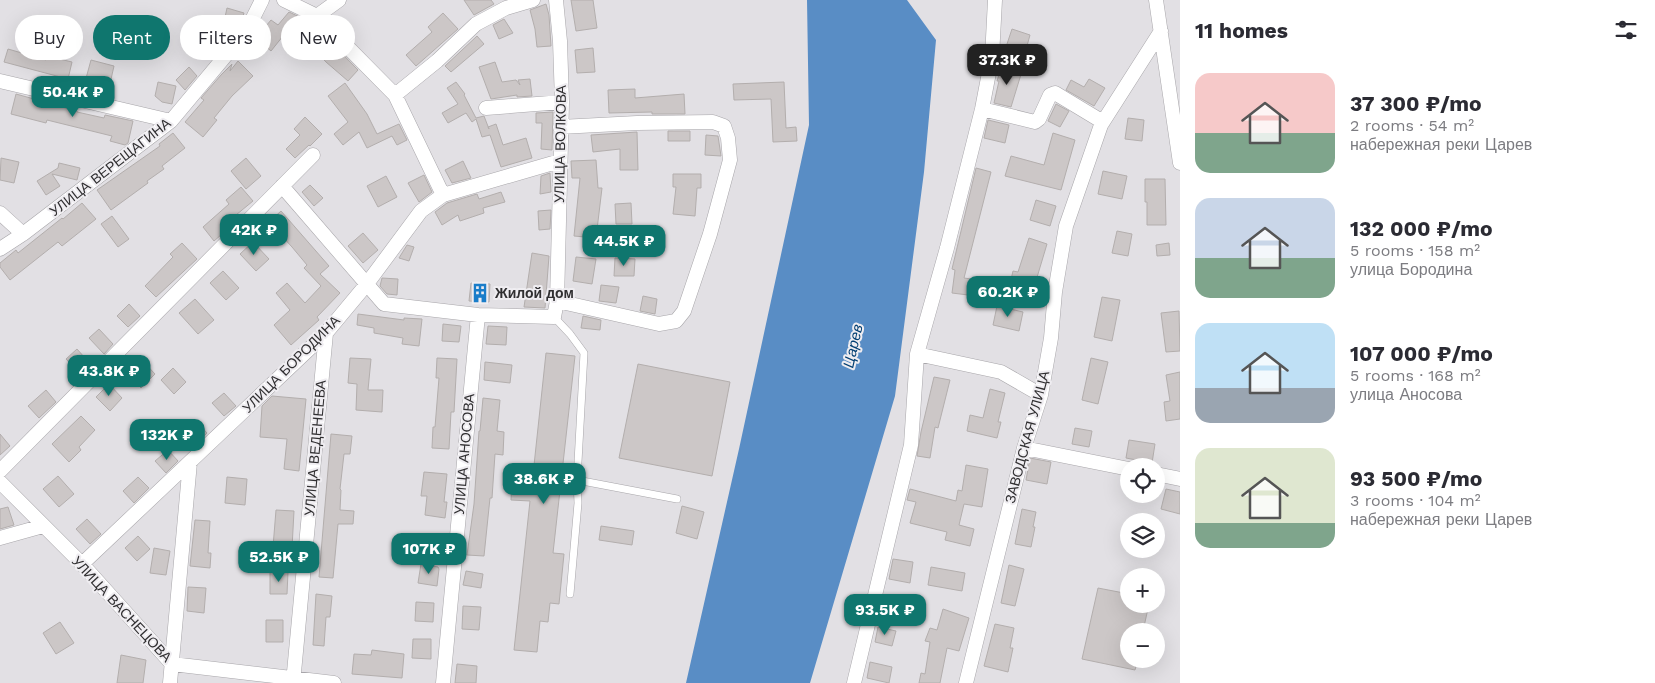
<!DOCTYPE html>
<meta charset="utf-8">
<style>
body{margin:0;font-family:"Work Sans",sans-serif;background:#f2f2f3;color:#2b2b33;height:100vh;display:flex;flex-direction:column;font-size:19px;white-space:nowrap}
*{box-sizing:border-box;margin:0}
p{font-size:16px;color:#7c7c81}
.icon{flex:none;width:28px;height:28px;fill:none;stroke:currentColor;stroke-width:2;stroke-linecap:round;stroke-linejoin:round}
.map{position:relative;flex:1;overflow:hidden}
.details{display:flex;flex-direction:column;background:#fff;width:475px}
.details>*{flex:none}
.banner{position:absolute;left:15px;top:15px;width:475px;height:45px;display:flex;gap:10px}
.buttons{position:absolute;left:1120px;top:458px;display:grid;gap:10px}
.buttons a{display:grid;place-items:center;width:45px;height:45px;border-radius:50%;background:#fff;box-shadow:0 5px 20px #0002;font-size:25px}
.price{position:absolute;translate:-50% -42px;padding:0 11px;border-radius:10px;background:#0f766e;color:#fff;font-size:16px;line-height:32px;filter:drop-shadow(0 1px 2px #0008)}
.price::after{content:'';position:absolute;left:50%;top:30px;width:15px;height:11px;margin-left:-8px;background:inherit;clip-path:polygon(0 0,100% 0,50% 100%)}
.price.active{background:#222;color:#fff}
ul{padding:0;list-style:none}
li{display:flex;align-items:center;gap:15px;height:125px;padding:0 15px}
li span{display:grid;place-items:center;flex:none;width:140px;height:100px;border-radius:15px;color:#555}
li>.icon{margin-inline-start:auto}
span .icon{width:60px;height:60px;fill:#fffc;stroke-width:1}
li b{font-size:21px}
h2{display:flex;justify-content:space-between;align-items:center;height:60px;padding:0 15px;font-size:21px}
.tag{padding:0 18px;border-radius:22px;background:#fff;box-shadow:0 5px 20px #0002;font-size:18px;line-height:45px}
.tag.active{background:#0f766e;color:#fff}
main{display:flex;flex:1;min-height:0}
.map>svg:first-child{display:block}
</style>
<main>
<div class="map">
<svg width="1180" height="683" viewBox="0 0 1180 683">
<rect width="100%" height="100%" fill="#e2e0e4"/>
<path fill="#598dc5" d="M807,0H907L936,40L924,172L895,396L810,683H686L739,449L809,125Z"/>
<path fill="#ccc7c7" stroke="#b3aead" d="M464,0H491L494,4L474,15Z
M571,0H593L597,28L576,31Z
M546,4L549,15L551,46L537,47L535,29L530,10Z
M227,8L244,13L240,25L233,33L222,31Z
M289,12L312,23L358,70L348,81L326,62L296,30L295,31L291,26L271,51L256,38L271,20L278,25Z
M443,13L458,29L416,66L406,55L432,32L428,27Z
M504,19L513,33L499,39L493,25Z
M1012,29L1030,35L1025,53L1006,47Z
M477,36L484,44L451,72L445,66Z
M593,48L595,72L577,73L575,50Z
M8,49L46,60L47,56L72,62L68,79L4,62Z
M91,60L114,66L109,88L85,82Z
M238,61L253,76L232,96L214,118L217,120L203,137L185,122L204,100L201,98L221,75L232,64L230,71Z
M495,62L502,82L516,80L520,85L518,80L530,79L532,96L517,97V95L491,99L479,67Z
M1002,65L1022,71L1011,107L994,103L999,81H997Z
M189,67L197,76L185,90L176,80Z
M1089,79L1105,88L1094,106L1066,90L1071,80L1084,87Z
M158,82L176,86L172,104L162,102L155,96Z
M456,82L465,94L464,95L476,118L484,116L489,129L488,127L496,124L503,145L526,138L532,158L501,167L490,135L482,137L476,119L472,122L466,113L448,123L442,113L458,104L447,88Z
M784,82L786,128L796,127L797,141L773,142L771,99L734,100L733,84Z
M345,83L367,114L377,134L399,124L407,140L397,145L392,136L367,148L359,132L343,145L334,134L348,122L328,96Z
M635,89V98L684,94L685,114H652V112L609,113L608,90Z
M16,94L77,111V112L104,118L105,115L133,121L128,143L125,145L110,141L112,136L47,120L46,123L11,114Z
M1056,104L1069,111L1060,127L1048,121Z
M553,112L552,150L541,149L542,123H536V113Z
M305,117L322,134L310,146L309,145L295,158L286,149L300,135L294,129Z
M1128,118L1144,120L1142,141L1125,139Z
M988,120L1009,125L1005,143L984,138Z
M668,131H690V141H668Z
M637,132L638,170H620V149L593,152L591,135Z
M173,133L185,148L162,166L164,169L147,181L148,183L111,210L97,190L160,146L159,144Z
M1053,133L1075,140L1061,190L1005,176L1011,156L1044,165Z
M706,135L718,136L721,156L705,155Z
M1,158L19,162L14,183L0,180Z
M246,158L261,176L246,189L231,171Z
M596,160L598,188H602L596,238L574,236L580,178H572L571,161Z
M463,161L471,178L452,183L445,170Z
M59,163L80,168L77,180L52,174L60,186L46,195L37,181L58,168Z
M976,168L991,172L964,278L971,279L968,295L952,293L955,270L952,269Z
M1103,171L1127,176L1122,199L1098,194Z
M550,173L551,192L540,194L541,176Z
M673,174H701V188H697L695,216L673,214L676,187H673Z
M424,175L432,192L419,202L408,183Z
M386,176L397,197L378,207L367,186Z
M1145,179H1165L1166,225H1147V202H1145Z
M310,185L323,198L314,206L302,192Z
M241,187L253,201L225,224L229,228L214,241L203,227L229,204L226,200Z
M501,192L505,202L483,208L484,213L460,221L458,215L442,225L435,212L447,203L477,194L479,199Z
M1036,200L1056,206L1050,226L1030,220Z
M82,203L96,219L62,246L58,242L10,280L0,267V263L16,250L18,253L62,218L63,219Z
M631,203L632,224H616L615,204Z
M551,210L550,229L539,230L538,211Z
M281,211L329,266L320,274L340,293L317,317L319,320L291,345L274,325L290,310L276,293L287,283L305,303L321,286L304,268L307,265L292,247L269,222Z
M112,216L129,239L118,247L101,224Z
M1117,231L1132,234L1128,256L1112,253Z
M363,233L378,250L363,263L348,246Z
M1029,238L1047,244L1032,294L1009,288L1013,271L1018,272Z
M253,242L269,259L256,271L240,254Z
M182,243L197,259L156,297L145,286L173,257L170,254Z
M1169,243L1170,255L1157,256L1156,245Z
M407,245L414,247L409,261L399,258Z
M532,253L549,256L545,308L524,307Z
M576,257L596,259L592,284L573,281Z
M615,258L635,259L634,276H614Z
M223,271L239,288L226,300L210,283Z
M382,278L398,279L397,295L387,294L380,286Z
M471,283L490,284L489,302L469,301Z
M601,285L619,287L616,303L599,301Z
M643,296L657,299L655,314L640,311Z
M1102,297L1120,300L1112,341L1094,337Z
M195,299L214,320L198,334L179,313Z
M129,304L140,316L128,327L117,316Z
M997,306L1023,312L1019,331L993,325Z
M1179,311L1180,351L1166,352L1161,313Z
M358,314L404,320V318L422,319L419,346L402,344L403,338L374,333V328L357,325Z
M583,316L601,320L600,330L581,328Z
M443,324L461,326L459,342L442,341Z
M488,326L507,327L506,345L486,344Z
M99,329L113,344L104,354L89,338Z
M77,349L92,366L81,375L66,359Z
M546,353L575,356L553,553L564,554L559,604L550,603L548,622L540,621L537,652L514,650L530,501L511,500L512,482L532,484Z
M138,356L155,374L141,388L124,370Z
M350,358L371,359L368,390H383L382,412L356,410L357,384L348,383Z
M437,358L457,359L454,412H451L449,449L432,448L433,427H435L439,378H436Z
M1091,358L1108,362L1098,404L1082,400Z
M485,362L512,365L510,383L484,380Z
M638,364L730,382L712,476L619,458Z
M173,368L186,382L174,394L161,380Z
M1180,372V419L1166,421L1164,402L1170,401L1166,375Z
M934,377L950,380L938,428L935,427L930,458L917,456L921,432Z
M109,384L122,398L110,411L96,397Z
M990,389L1005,393L998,422H1001L997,438L967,431L970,415L983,418Z
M46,390L56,402L39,418L28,406Z
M224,393L236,406L224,416L212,403Z
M272,396L306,399L299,471L284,469L287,439L260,437L262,406Z
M483,398L500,400L497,431L504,432L503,455L495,454L492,498H490L484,556L467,555L474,504L479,431H480Z
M81,416L95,430L79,447L81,450L69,462L52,444Z
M196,421L207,433L195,445L184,433Z
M1075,428L1092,431L1089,447L1072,444Z
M0,434L10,446L0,455Z
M331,434L352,436L350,454H344L340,489L341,490L340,510L354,511L353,524H338L333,578L319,577Z
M1129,440L1155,444L1152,463L1126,458Z
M168,450L178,461L166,473L155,461Z
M1030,458L1051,462L1047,484L1026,480Z
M966,465L988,469L982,507L964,504L959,525L974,529L970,546L945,540L947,532L910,523L916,502L907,500L910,489L956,501L958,490L962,491Z
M424,472L447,474L444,502H447L445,518L425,515L427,496H421Z
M58,476L74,494L59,507L43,489Z
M138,477L149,488L134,503L123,491Z
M227,477L247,479L245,505L225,503Z
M1166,489L1180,492V514L1161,509Z
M682,506L704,512L697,539L676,533Z
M8,507L14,525L0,529V509Z
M1022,509L1036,512L1033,527H1035L1031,547L1015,544Z
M276,510L294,511L292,548L273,547Z
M87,519L101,534L90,544L76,529Z
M195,520L210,521L208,553H211L210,568L190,566Z
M601,526L634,531L632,545L599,540Z
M416,534L442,537L440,553L414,551Z
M138,536L150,549L137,561L125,548Z
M154,548L170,551L166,575L150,573Z
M893,559L913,562L910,583L889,579Z
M421,564L438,567L439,569L437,586L418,583Z
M1009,565L1024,569L1015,606L1001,603Z
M931,567L965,573L962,591L928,585Z
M466,571L483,574L481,588L463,585Z
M270,572H288L287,594H270Z
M188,587L206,588L204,613L187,611Z
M1098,588L1129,594V604H1149L1143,631H1129V659H1138L1135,670L1082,659Z
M316,594L332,596L330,617H326L324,646L313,645Z
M416,602L434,603L433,622L415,621Z
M463,606L481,607L479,630L462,629Z
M943,609L969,618L959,651L947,648L940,683H919L921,673L925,674L930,642L925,641L930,628L937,630Z
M266,620H283V642H266Z
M60,622L74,643L56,654L43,633Z
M995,624L1014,628L1010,648H1013L1008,672L984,666Z
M878,627L896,631L892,646L875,642Z
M413,639H431V659L412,658Z
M372,650L404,654L402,678L352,674L354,654L371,655Z
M121,655L146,660L143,683H117Z
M870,662L892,667L889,683L867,678Z
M457,664L477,666L476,683H455Z"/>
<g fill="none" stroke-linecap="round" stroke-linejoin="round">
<defs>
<path id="service" d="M554,317L570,334L584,353L577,480L578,503L570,594
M577,480L677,499"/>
<path id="minor" d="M284,0L317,16L395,95L443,195
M1156,0L1180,163
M317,16L339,0
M0,81L171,121
M395,95L437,61L476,24L506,8L533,0
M486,108L562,102
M982,109L1035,122L1039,119L1050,95L1055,93L1103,122
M282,186L384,304L478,315L554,317L557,301L562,102L560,41L556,0
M0,213L23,234
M0,249L23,234L171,121L247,30L262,0
M557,301L659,324L676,321L684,311L710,234L730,160L728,138L724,126L713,122L637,123L560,127
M917,354L1001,372L1041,395
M1024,448L1129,469
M0,471L313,155
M1156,474L1180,479
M0,482L82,564L172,664L334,683
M0,538L43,526
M82,564L326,333L366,285L421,211L443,195L560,161
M170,683L190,462
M293,683L326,333
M443,683L478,315
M854,683L911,445L917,354L947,248L982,109L992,57L995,0
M966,683L1024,448L1041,395L1051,338L1055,292L1066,226L1101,125L1161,31"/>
</defs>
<use href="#service" stroke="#a8a6aa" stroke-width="8"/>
<use href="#minor" stroke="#a8a6aa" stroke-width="15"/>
<use href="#service" stroke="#fff" stroke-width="7"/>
<use href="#minor" stroke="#fff" stroke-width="14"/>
</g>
<defs>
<symbol id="building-bare" viewBox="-9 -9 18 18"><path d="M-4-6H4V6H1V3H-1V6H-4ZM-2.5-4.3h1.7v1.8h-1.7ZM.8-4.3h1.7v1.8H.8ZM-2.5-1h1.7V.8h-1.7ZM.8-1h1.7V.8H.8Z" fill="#1a7dc9" stroke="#efedf1" stroke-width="2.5" paint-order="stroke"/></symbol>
</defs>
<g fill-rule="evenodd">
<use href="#building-bare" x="466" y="279" width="28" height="28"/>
</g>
<g text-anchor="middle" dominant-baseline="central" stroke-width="4" stroke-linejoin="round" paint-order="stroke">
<g font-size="14" fill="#302f31" stroke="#efedf1">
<text transform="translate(560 144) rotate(-89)">УЛИЦА ВОЛКОВА</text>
<text transform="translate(110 167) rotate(-38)">УЛИЦА ВЕРЕЩАГИНА</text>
<text transform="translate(291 364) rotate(-45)">УЛИЦА БОРОДИНА</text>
<text transform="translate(1027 437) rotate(-75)">ЗАВОДСКАЯ УЛИЦА</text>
<text transform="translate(315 448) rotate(-85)">УЛИЦА ВЕДЕНЕЕВА</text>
<text transform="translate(464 454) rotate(-85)">УЛИЦА АНОСОВА</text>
<text transform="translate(122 609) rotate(47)">УЛИЦА ВАСНЕЦОВА</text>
</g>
<g font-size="14" font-weight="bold" fill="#302f31" stroke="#efedf1" text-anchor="start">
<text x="495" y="293">Жилой дом</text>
</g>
<g font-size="15" font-style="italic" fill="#033f73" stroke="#efedf1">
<text transform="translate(853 346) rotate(-77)">Царев</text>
</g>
</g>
</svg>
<div class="buttons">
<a><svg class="icon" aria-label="locate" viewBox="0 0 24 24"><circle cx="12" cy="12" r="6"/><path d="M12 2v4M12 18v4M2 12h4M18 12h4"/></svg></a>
<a><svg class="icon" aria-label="layers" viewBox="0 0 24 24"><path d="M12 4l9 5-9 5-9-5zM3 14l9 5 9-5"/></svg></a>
<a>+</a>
<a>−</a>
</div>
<b class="price active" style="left:1007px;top:86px">37.3K ₽</b>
<b class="price" style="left:73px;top:118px">50.4K ₽</b>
<b class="price" style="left:254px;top:256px">42K ₽</b>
<b class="price" style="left:624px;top:267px">44.5K ₽</b>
<b class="price" style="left:1008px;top:318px">60.2K ₽</b>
<b class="price" style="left:109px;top:397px">43.8K ₽</b>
<b class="price" style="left:167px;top:461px">132K ₽</b>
<b class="price" style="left:544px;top:505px">38.6K ₽</b>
<b class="price" style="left:429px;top:575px">107K ₽</b>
<b class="price" style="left:279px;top:583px">52.5K ₽</b>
<b class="price" style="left:885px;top:636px">93.5K ₽</b>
<div class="banner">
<a class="tag">Buy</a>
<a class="tag active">Rent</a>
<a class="tag">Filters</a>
<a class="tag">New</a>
</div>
</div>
<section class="details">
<h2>11 homes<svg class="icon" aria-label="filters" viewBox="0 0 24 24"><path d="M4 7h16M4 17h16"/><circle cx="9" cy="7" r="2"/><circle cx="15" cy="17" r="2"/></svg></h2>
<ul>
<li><span style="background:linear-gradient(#f6c9c9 60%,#7fa58c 0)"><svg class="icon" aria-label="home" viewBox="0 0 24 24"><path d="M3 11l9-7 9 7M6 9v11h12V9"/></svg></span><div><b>37 300 ₽/mo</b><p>2 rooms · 54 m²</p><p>набережная реки Царев</p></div></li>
<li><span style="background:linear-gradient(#c9d6e8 60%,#7fa58c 0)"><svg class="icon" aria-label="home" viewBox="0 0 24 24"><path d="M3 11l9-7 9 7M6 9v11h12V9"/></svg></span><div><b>132 000 ₽/mo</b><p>5 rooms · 158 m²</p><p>улица Бородина</p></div></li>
<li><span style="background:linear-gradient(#bfe0f5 65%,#9aa5b1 0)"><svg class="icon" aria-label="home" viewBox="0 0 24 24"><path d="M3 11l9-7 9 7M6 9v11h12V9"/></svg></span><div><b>107 000 ₽/mo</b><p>5 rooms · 168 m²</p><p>улица Аносова</p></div></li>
<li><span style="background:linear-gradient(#dfe7d0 75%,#7fa58c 0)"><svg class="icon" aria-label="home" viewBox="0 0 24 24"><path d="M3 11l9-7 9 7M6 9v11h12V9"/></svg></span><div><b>93 500 ₽/mo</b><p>3 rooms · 104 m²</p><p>набережная реки Царев</p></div></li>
</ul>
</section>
</main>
